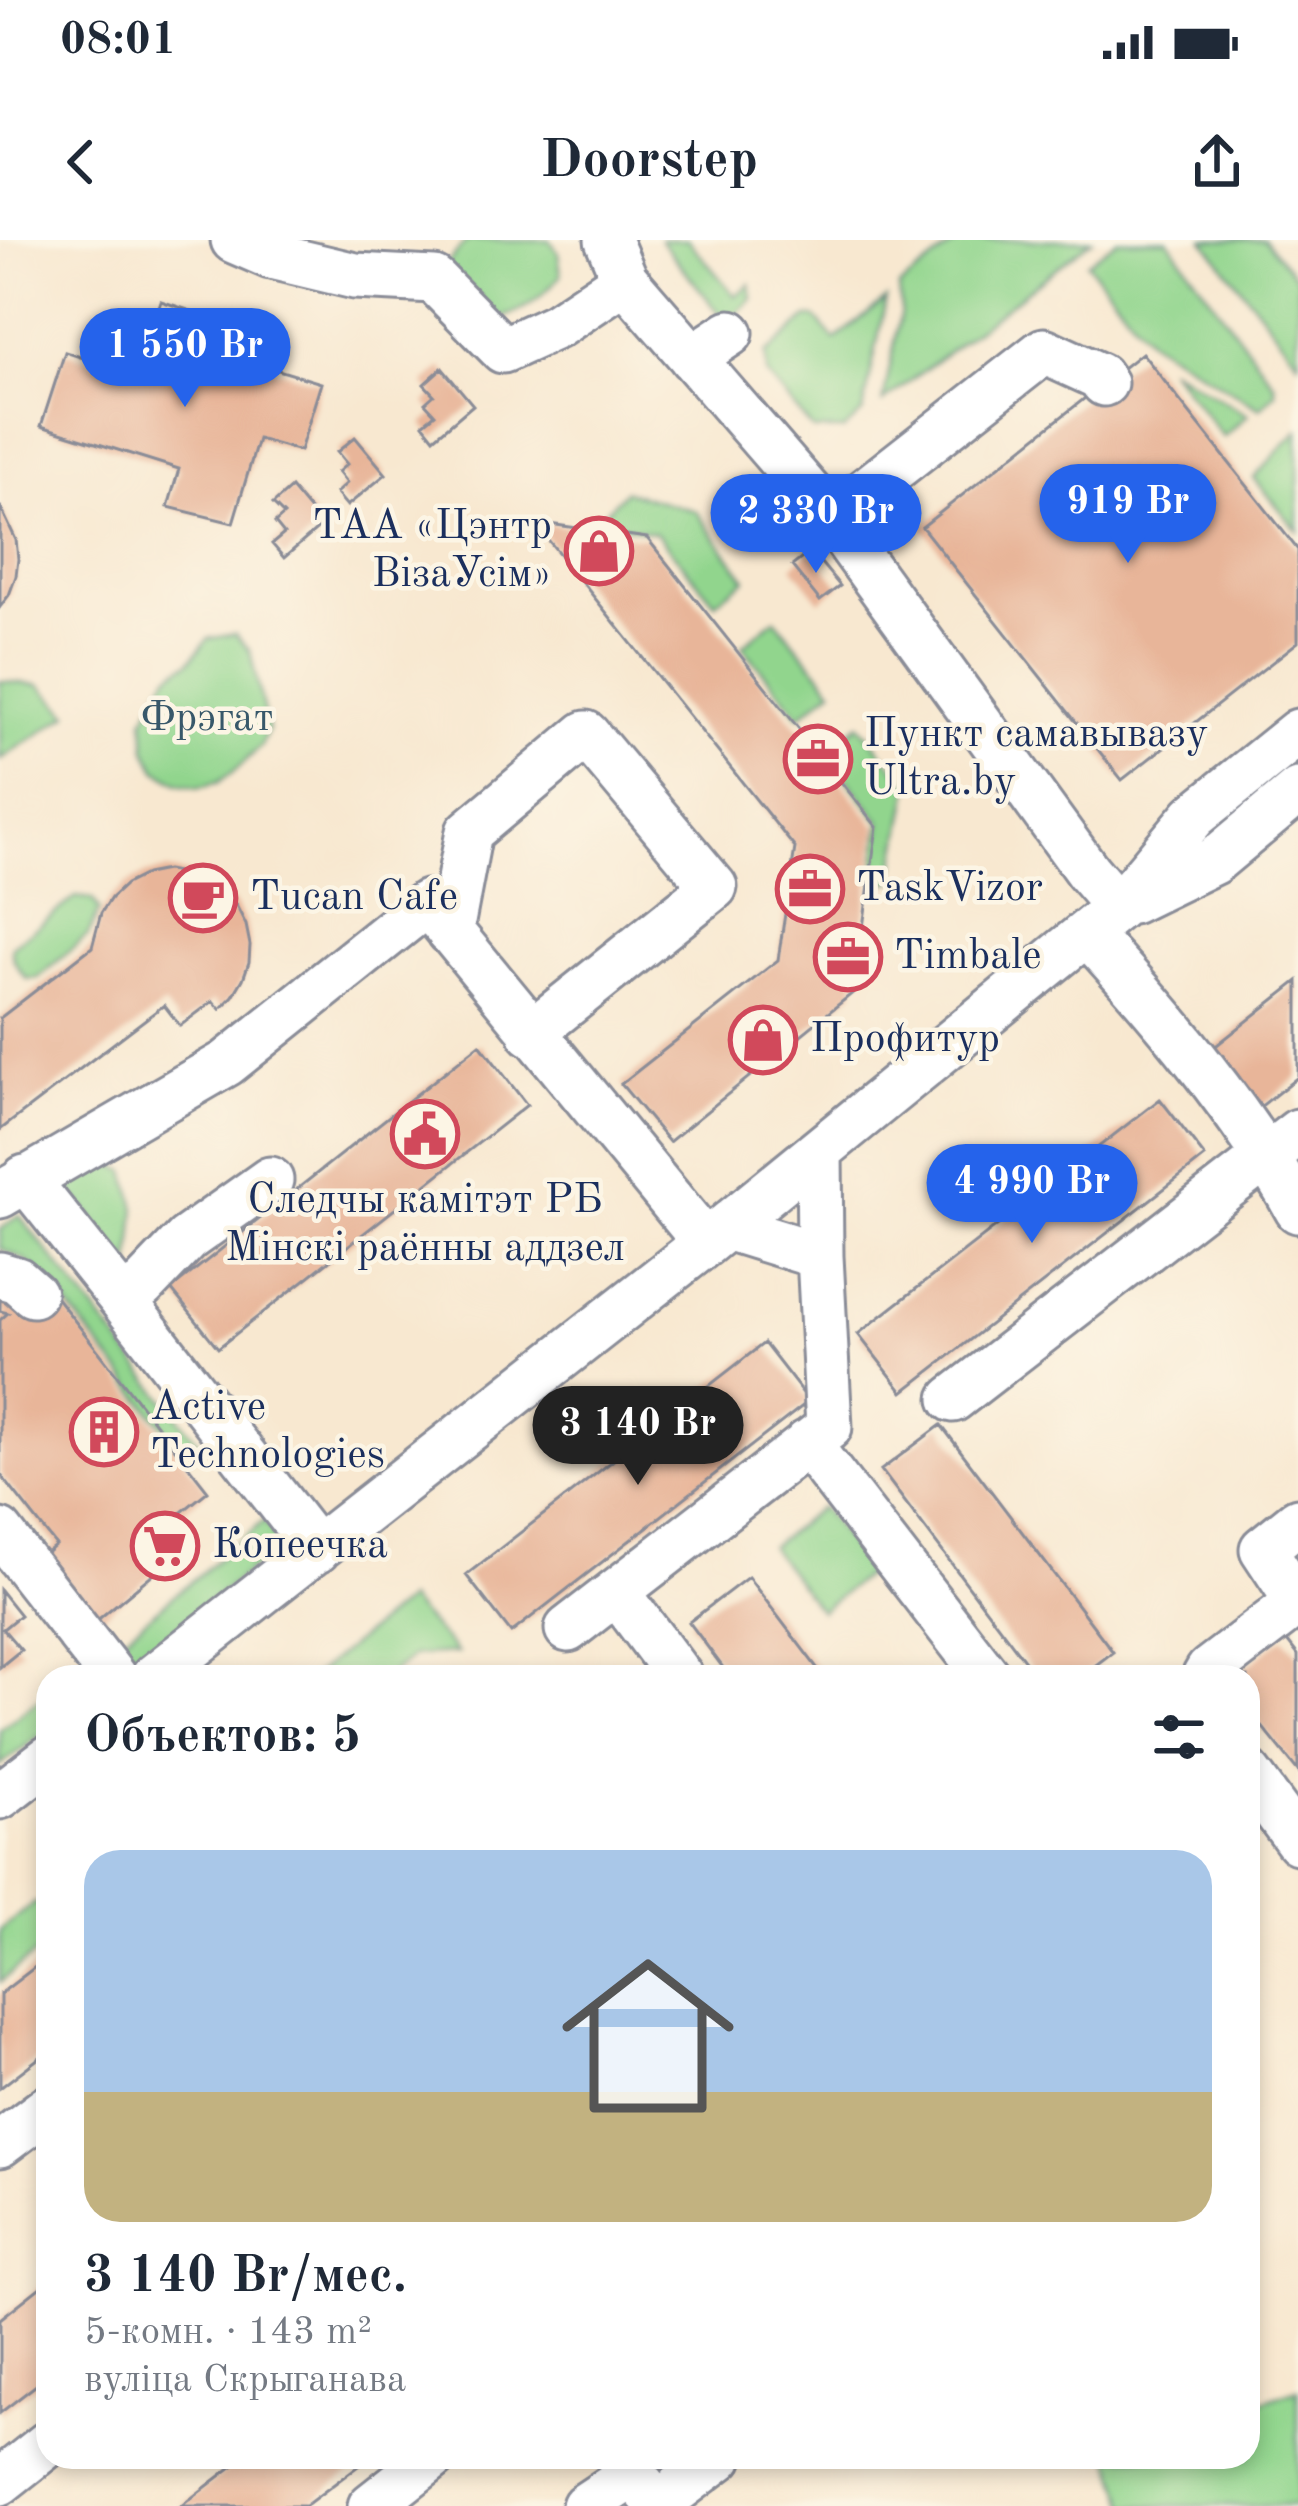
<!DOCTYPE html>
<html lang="ru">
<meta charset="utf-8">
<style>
body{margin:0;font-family:"Old Standard TT",serif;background:#f2f2f3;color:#1f2937;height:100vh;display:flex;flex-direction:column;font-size:45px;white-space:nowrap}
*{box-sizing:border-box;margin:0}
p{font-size:39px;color:#747a83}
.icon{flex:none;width:66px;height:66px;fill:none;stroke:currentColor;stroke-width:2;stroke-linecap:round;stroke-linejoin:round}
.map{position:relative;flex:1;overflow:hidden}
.side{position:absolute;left:36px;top:1425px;width:1224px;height:804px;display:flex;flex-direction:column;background:#fff;border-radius:36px;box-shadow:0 6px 18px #0003}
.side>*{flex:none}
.price{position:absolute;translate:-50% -102px;padding:0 27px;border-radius:42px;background:#2563eb;color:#fff;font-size:39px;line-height:78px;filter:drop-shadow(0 3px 6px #0008)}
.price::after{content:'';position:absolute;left:50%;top:72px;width:36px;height:27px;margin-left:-18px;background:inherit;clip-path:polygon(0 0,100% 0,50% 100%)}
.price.current{background:#222;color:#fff}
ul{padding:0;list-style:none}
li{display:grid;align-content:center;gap:24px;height:636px;padding:0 48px}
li+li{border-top:3px solid #e0e1e3}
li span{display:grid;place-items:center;height:372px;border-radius:36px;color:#555}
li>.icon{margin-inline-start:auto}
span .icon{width:216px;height:216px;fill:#fffc;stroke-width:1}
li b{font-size:51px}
h2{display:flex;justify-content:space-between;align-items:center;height:144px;padding:0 48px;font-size:51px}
.status{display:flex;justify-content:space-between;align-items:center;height:84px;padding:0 60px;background:#fff;direction:ltr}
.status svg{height:33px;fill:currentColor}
header{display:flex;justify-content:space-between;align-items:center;height:156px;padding:0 48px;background:#fff;font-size:54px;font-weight:600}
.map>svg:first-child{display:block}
</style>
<div class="status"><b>08:01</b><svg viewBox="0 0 49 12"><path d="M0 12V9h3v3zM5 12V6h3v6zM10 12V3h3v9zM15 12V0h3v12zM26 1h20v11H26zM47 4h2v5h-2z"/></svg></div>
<header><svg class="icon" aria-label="back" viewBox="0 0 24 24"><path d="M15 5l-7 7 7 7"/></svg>Doorstep<svg class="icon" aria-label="share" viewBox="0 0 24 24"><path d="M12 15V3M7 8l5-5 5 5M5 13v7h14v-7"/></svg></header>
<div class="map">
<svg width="1298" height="2266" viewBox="0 0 1298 2266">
<rect width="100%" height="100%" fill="#fcf5e5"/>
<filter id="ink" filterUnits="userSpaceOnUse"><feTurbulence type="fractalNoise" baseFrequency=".00833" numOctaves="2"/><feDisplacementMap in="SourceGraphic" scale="24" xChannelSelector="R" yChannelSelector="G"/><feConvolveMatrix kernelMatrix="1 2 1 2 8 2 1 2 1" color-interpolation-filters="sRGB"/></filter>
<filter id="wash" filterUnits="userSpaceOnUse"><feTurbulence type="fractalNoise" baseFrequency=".004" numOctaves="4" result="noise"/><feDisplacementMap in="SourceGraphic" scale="48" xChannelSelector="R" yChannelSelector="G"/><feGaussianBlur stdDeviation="2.7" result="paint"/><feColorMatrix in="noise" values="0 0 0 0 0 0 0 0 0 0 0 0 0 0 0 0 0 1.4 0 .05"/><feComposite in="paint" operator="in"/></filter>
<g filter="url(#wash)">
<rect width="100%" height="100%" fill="#f8e8d0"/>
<path fill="#91d58d" stroke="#568276" stroke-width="3" d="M467,0H550L558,13L561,35C544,56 524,72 498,79L445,26Z
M660,0H688L735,56L750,44L752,59L732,78L720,74Z
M960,0H1092L883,162L901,71L899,47Z
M1117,0H1168L1275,145V153L1260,168L1149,100L1087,23Z
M1204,0H1264L1298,39V121Z
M886,59L863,172L844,190H813L767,135L766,114L807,78H816L835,100Z
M1169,128L1248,175L1223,197Z
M1298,190V291L1254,238Z
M625,251L696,271L746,339L715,362L656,293L598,280Z
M775,379L833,449L800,476L742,406Z
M235,394L250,411L268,490L261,506L237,529L219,542L199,547L179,543L157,530L146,509L144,479L167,436L189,422L208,399Z
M0,441L40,445L69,474L0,520Z
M859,484L910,547L892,642L874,640L881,582L826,512Z
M76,657L92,659L99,670L88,695L38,738L27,739C19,729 10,720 12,706Z
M101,920L126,931L136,968L131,1025L64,945Z
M19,975L202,1207L188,1218L50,1043L25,1020L0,1008V990Z
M821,1267L871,1331L820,1371L770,1307Z
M264,1281L283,1304L125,1429L108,1410Z
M407,1360L457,1413L412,1416L387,1437H312Z
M48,1452V1490L0,1525V1489Z
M35,1663L48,1666V1704L0,1742V1690Z
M1298,2149V2266H1128L1111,2217H1248V2166Z"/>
<g id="blocks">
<path fill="#e8b599" d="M161,61L224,82L216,111L321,143L300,211L258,199L233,283L168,267L179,229L41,186L65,112L136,135Z
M1142,113L1298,310V402L1122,540L922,287Z
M442,128L473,165L434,198L423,184L435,174L425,163L434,155L424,144Z
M355,197L386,234L347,266L336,253L347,243L338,232L347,224L337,212Z
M291,248L322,285L284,318L272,304L284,294L275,283L284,275L273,264Z
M0,266L16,300L18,319L16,336L9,355L0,367Z
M549,284L647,298L877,587L854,752L669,902L621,844L778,720L795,608L541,291Z
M811,311L840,346L820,361L792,326Z
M166,630L204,637L222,649L236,665L246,685L250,705L249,722L243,739L233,756L220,769L213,761L180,786L164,765L0,890V778L92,707L101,673L111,658L126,644L146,634Z
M1298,741V837L1250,875L1203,816Z
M480,804L527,865L218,1108L171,1049Z
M1160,859L1205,917L903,1152L858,1094Z
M0,1013L25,1025L46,1044L208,1251L178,1275L183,1283V1298L182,1306L171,1319L95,1382L44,1315L56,1305L0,1234V1080L8,1073L0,1071Z
M764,1103L809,1161L511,1393L466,1335Z
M941,1185L1113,1412L1080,1437H1037L881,1230Z
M748,1337L824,1437H730L689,1382Z
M0,1350L20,1375L3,1389L21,1410L0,1427Z
M1284,1397L1298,1415V1531L1248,1469V1437H1234Z
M48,1717V1811L0,1848V1754Z
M48,2041V2136L0,2173V2079Z
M245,2217H370L305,2266H181Z"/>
</g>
</g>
<g filter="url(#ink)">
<use href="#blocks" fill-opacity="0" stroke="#8a8c97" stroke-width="3"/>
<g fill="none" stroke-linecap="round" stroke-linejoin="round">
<defs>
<path id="minor" d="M234,0L271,16L355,36L434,40L503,110L556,86L625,40
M608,0L625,40L831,278L1088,632L1118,667
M692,118L730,93
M831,278L1044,111L1099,136L1104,143
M1132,661L1214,621L1298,551
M450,692L469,592L586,494L714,647L531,793
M1087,693C1164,777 1242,870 1298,970
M25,938L120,1057
M270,940L187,999L142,1046L120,1057L317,1310
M0,955L227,823L427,663L706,1003
M726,987L820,1016
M0,1035L17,1040L33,1054
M953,1159L1298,892
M807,1203L988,1437
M0,1292L113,1437
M617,1352L680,1437
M568,1389L829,1187L820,1016L819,911
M154,1437L706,1003L1118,667L1194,576L1298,492
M1205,1437L1209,1430L1298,1362L1263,1309L1298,1281
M1248,1533L1298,1601
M0,1556L48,1519
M0,1904L48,1868
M619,2217L658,2264L720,2217
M0,2242L48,2204
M371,2266L433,2217
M585,2266L633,2234"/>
</defs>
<use href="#minor" stroke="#8a8c97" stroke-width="51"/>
<use href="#minor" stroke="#fff" stroke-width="45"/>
</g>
</g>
<defs>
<symbol id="shop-ring" viewBox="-11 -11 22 22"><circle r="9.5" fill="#fcf5e5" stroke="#d1495b" stroke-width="1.5"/><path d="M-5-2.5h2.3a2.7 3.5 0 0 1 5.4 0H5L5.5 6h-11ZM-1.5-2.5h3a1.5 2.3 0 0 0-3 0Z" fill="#d1495b"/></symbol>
<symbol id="office-ring" viewBox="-11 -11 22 22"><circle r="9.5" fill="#fcf5e5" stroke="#d1495b" stroke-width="1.5"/><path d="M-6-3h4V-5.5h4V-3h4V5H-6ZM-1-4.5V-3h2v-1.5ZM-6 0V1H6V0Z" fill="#d1495b"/></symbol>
<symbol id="cafe-ring" viewBox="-11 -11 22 22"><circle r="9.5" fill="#fcf5e5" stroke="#d1495b" stroke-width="1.5"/><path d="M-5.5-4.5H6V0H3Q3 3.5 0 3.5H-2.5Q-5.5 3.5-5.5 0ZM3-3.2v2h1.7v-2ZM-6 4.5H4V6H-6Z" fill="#d1495b"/></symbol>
<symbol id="civic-ring" viewBox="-11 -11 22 22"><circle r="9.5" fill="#fcf5e5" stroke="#d1495b" stroke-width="1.5"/><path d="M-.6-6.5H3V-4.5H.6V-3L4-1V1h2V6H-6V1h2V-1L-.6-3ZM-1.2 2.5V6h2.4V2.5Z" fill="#d1495b"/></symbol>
<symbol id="building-ring" viewBox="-11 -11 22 22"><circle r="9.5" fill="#fcf5e5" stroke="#d1495b" stroke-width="1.5"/><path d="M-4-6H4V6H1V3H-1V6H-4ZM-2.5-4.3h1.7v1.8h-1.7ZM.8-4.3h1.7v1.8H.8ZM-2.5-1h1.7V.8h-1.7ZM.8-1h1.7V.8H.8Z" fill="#d1495b"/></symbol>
<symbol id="supermarket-ring" viewBox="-11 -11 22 22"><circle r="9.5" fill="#fcf5e5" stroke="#d1495b" stroke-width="1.5"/><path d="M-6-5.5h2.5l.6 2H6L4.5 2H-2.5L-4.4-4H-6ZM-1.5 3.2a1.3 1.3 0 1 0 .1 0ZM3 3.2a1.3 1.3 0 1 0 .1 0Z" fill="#d1495b"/></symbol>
</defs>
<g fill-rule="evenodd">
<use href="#shop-ring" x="561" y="273" width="76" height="76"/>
<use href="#office-ring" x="780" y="481" width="76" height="76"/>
<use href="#office-ring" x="772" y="611" width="76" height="76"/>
<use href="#cafe-ring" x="165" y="620" width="76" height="76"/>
<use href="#office-ring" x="810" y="679" width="76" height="76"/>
<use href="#shop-ring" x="725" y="762" width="76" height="76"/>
<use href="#civic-ring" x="387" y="856" width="76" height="76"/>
<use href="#building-ring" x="66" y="1154" width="76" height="76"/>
<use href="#supermarket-ring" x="127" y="1268" width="76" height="76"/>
</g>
<g text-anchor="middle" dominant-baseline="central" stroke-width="9" stroke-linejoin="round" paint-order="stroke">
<g font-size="42" fill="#1b2f5e" stroke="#fcf5e5" text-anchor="start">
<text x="552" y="287" text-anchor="end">ТАА «Цэнтр<tspan x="552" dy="48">ВізаУсім»</tspan></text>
<text x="864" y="495">Пункт самавывазу<tspan x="864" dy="48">Ultra.by</tspan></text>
<text x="856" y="649">TaskVizor</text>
<text x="250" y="658">Tucan Cafe</text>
<text x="894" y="717">Timbale</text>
<text x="810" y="800">Профитур</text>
<text x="425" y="961" text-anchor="middle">Следчы камітэт РБ<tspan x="425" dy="48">Мінскі раённы аддзел</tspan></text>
<text x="150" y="1168">Active<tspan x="150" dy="48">Technologies</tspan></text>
<text x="212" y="1306">Копеечка</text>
</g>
<g font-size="42" fill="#38586a" stroke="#fcf5e5">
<text x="207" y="479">Фрэгат</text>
</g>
</g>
</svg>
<b class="price" style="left:185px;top:170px">1 550 Br</b>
<b class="price" style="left:1128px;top:326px">919 Br</b>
<b class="price" style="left:816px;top:336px">2 330 Br</b>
<b class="price" style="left:1032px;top:1006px">4 990 Br</b>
<b class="price current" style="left:638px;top:1248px">3 140 Br</b>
<section class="side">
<h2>Объектов: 5<svg class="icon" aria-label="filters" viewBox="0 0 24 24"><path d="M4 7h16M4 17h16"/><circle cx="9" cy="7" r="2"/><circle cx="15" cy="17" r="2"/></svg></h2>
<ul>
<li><span style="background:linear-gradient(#a9c7e8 65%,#c2b280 0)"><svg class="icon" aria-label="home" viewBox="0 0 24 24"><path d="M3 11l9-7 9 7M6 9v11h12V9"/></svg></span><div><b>3 140 Br/мес.</b><p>5-комн. · 143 m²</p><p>вуліца Скрыганава</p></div></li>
</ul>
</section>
</div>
